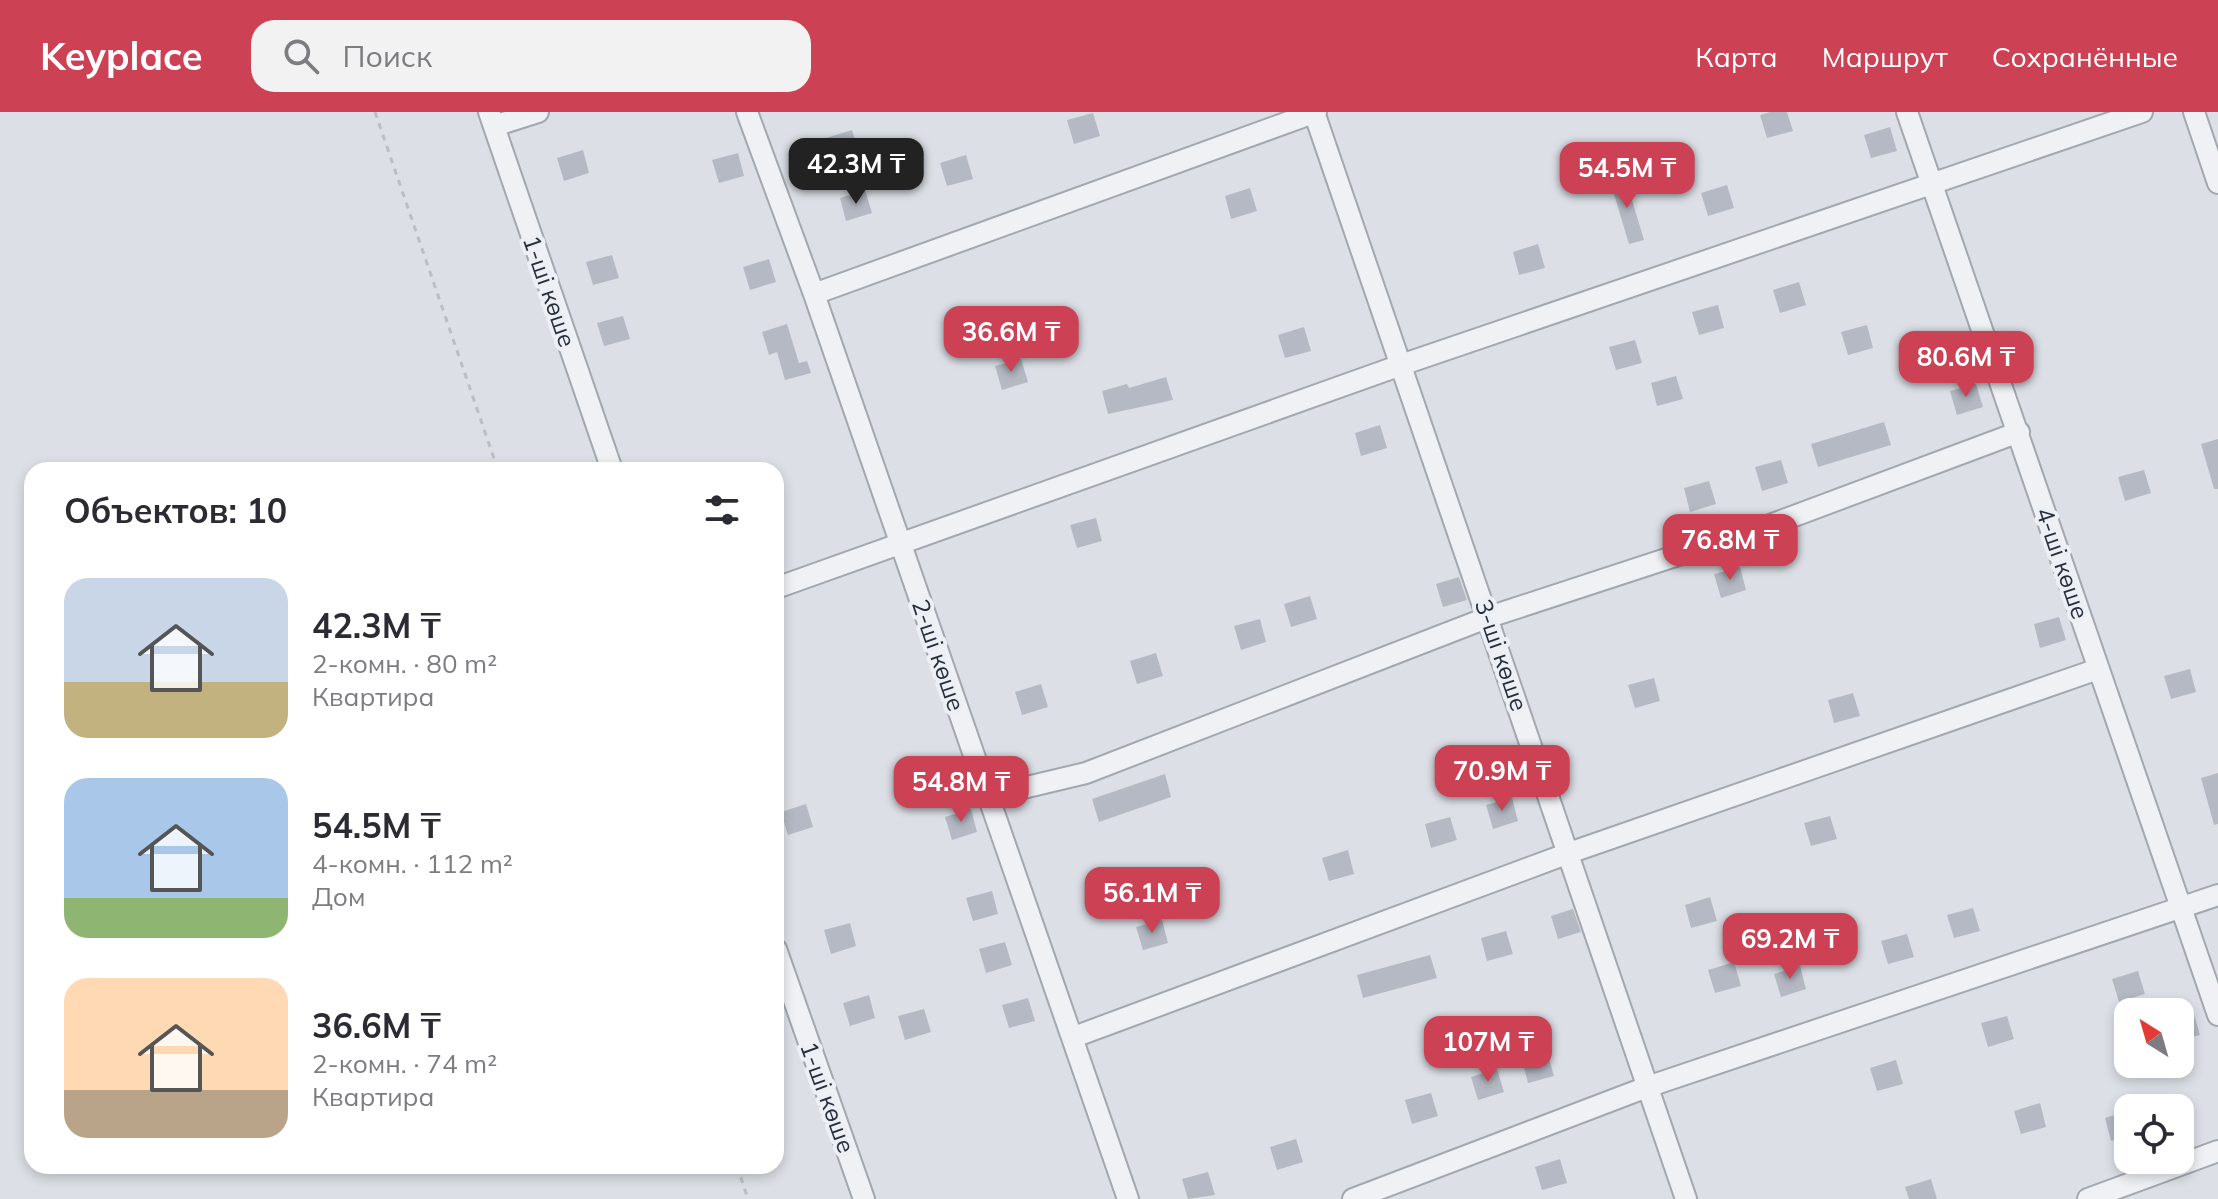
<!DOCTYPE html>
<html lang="ru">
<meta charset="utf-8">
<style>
body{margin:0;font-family:Mulish,sans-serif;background:#f2f2f3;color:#2b2b33;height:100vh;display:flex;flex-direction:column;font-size:30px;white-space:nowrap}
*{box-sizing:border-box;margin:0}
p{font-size:26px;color:#7c7c81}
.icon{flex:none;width:44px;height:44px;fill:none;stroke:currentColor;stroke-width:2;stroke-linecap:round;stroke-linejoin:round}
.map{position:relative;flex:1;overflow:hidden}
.details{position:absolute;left:24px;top:350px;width:760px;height:712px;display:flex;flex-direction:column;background:#fff;border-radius:24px;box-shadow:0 4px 12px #0003}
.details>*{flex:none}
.needle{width:52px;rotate:323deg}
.tools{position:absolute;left:2114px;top:886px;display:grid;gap:16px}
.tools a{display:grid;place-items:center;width:80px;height:80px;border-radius:16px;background:#fff;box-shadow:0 4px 12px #0003;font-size:40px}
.price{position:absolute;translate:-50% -68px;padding:0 18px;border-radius:16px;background:#cc4153;color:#fff;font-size:26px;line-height:52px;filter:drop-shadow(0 2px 4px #0008)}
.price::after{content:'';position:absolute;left:50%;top:48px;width:24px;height:18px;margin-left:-12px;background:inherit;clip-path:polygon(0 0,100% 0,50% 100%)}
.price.selected{background:#222;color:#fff}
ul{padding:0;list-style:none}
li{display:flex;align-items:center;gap:24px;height:200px;padding:0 40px}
li span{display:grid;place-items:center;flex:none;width:224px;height:160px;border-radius:24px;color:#555}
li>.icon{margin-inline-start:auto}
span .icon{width:96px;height:96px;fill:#fffc;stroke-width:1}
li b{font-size:34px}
h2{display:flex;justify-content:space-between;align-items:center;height:96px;padding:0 40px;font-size:34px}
header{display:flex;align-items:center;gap:48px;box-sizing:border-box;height:112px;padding:0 40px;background:#cc4153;color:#fff}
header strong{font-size:38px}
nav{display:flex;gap:44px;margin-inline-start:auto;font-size:28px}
.search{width:560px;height:72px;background:#f2f2f3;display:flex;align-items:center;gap:20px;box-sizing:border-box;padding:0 28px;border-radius:24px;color:#7c7c81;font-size:30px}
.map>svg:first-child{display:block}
</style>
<header>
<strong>Keyplace</strong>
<div class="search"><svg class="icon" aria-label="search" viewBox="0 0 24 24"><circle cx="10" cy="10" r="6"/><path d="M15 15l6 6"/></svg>Поиск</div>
<nav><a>Карта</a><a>Маршрут</a><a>Сохранённые</a></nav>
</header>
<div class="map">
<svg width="2218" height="1087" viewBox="0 0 2218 1087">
<rect width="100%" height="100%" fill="#dce0e6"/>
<path fill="#b4b9c3" d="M1770,0H1787L1793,19L1767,26L1760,3Z
M1093,1L1100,24L1074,32L1067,8Z
M1890,15L1897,39L1871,46L1864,23Z
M852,18L859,41L833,49L826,26Z
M583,38L589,61L564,69L557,46Z
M738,41L744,64L719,71L712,48Z
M966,43L973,67L947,74L940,51Z
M1625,65L1644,128L1629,132L1610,69Z
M1727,73L1734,96L1708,104L1701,81Z
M1250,76L1257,99L1231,107L1225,84Z
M865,78L872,101L846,109L840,86Z
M1538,132L1545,156L1519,163L1513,140Z
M612,143L619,166L593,173L586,150Z
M769,147L776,170L750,178L743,155Z
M1799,170L1806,193L1780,201L1773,178Z
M1718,193L1724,216L1699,223L1692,200Z
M623,204L630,227L604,234L597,211Z
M787,212L799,251L807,249L811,261L785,268L777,240L769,243L762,220Z
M1867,213L1873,236L1848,243L1841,220Z
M1304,215L1311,239L1285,246L1278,223Z
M1635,228L1642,251L1616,258L1609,235Z
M1021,247L1028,270L1002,278L995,254Z
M1676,264L1683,287L1657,294L1651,271Z
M1166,265L1173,288L1108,302L1102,279L1127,272L1129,276Z
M1976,272L1983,295L1957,303L1950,279Z
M1884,310L1891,333L1818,355L1811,332Z
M1380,313L1387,336L1361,344L1355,321Z
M2218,327V377H2214L2201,332Z
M1781,348L1788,371L1762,379L1755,355Z
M2144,358L2151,381L2125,389L2118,365Z
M1709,369L1716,392L1690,400L1684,376Z
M1096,406L1102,429L1077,436L1070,413Z
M1740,455L1746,478L1721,486L1714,462Z
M1459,465L1467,488L1443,495L1436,472Z
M1310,484L1317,507L1291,515L1284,492Z
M2059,505L2066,528L2040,536L2034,512Z
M1260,507L1266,530L1241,538L1234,514Z
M1156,541L1163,564L1137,572L1130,549Z
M2190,557L2196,580L2171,587L2164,564Z
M1654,566L1660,589L1635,596L1628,573Z
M1041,572L1048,595L1022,603L1015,580Z
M1853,581L1860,604L1834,611L1828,588Z
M2218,661V712L2214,713L2201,666Z
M1165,662L1171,685L1099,710L1092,687Z
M1512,686L1518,709L1493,717L1486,693Z
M806,692L813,715L788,723L781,700Z
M971,697L977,720L952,728L945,705Z
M1830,704L1837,727L1811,734L1804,711Z
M1450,705L1457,728L1431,736L1425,712Z
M1348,738L1354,762L1329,769L1322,746Z
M992,779L998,802L973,809L966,786Z
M1710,785L1717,809L1691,816L1685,793Z
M1973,796L1980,819L1954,826L1947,803Z
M1573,797L1581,820L1558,827L1551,804Z
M1162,808L1168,831L1143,838L1136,815Z
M1850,808L1857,831L1831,838L1825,815Z
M850,811L856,834L831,842L824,818Z
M1506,819L1513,842L1487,849L1481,826Z
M1907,822L1914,845L1888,852L1881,829Z
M1005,830L1012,853L986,861L979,837Z
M1430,843L1437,866L1363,886L1357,863Z
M1734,850L1741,874L1715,881L1708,858Z
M1800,854L1806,877L1781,885L1774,862Z
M2138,859L2145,882L2119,890L2112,867Z
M869,883L875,906L850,914L843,891Z
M1028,886L1035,909L1009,916L1002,893Z
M924,897L931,920L905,928L898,904Z
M2193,899L2200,923L2180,928V903Z
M2007,904L2014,927L1988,935L1981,911Z
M1547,940L1554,964L1528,971L1522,948Z
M1896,948L1903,972L1877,979L1870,956Z
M1497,957L1504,980L1478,988L1471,965Z
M1431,981L1438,1004L1412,1012L1405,988Z
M2040,991L2046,1015L2021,1022L2014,999Z
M2128,999V1025L2111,1029L2105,1006Z
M1296,1027L1303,1050L1277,1058L1270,1035Z
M1560,1047L1567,1071L1542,1078L1535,1055Z
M1208,1060L1215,1083L1188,1087L1182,1067Z
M1931,1067L1937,1087H1909L1905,1075Z"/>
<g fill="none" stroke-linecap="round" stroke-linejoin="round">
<defs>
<path id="minor" d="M489,0L612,358
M747,0L814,182L1128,1087
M1314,0L1686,1087
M1907,0L2218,903
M2194,0L2218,71
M494,14L538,0
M814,182L1316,0
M776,476L1401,253L2142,0
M984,676H1023L1086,661L1489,505L1770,413L2019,320
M776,837L864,1087
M1074,925L1569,741L2098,557
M1353,1087L1647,975L2218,783
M2088,1087L2218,1039"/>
</defs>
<use href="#minor" stroke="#a2a7b0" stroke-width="24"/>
<path stroke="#bbbec5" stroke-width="3" stroke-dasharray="6 6" stroke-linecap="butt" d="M375,0L498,358
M737,1054L748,1087"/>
<use href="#minor" stroke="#eff1f5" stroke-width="20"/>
</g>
<g text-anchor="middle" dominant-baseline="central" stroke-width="8" stroke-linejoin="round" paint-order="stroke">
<g font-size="24" fill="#262e3c" stroke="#eceff4">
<text transform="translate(550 179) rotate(71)">1-ші көше</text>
<text transform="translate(2063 451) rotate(71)">4-ші көше</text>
<text transform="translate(939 543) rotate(71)">2-ші көше</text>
<text transform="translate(1502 543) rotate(71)">3-ші көше</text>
<text transform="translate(828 985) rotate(70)">1-ші көше</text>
</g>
</g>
</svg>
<div class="tools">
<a><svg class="needle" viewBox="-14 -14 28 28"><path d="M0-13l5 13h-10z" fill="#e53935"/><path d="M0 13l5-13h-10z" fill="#7c7c81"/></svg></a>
<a><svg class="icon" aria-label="locate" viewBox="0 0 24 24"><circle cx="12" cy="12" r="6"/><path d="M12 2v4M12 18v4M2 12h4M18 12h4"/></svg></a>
</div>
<b class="price selected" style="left:856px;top:94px">42.3M ₸</b>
<b class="price" style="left:1627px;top:98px">54.5M ₸</b>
<b class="price" style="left:1011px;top:262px">36.6M ₸</b>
<b class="price" style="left:1966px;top:287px">80.6M ₸</b>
<b class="price" style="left:1730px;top:470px">76.8M ₸</b>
<b class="price" style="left:1502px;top:701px">70.9M ₸</b>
<b class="price" style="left:961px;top:712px">54.8M ₸</b>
<b class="price" style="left:1152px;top:823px">56.1M ₸</b>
<b class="price" style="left:1790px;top:869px">69.2M ₸</b>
<b class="price" style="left:1488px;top:972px">107M ₸</b>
<section class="details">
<h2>Объектов: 10<svg class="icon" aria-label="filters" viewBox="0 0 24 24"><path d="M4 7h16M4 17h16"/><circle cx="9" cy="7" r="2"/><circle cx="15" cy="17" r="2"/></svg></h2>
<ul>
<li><span style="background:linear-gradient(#c9d6e8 65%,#c2b280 0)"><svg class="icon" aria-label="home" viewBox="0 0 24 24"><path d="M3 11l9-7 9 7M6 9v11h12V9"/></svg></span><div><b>42.3M ₸</b><p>2-комн. · 80 m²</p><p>Квартира</p></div></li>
<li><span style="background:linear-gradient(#a9c7e8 75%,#8fb573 0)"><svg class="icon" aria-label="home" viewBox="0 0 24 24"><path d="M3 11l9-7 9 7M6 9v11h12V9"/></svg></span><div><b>54.5M ₸</b><p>4-комн. · 112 m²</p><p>Дом</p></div></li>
<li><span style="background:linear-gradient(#ffd9b3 70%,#b9a48a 0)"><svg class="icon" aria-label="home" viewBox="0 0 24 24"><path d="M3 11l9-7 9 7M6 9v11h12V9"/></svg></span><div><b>36.6M ₸</b><p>2-комн. · 74 m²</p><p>Квартира</p></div></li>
</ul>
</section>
</div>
